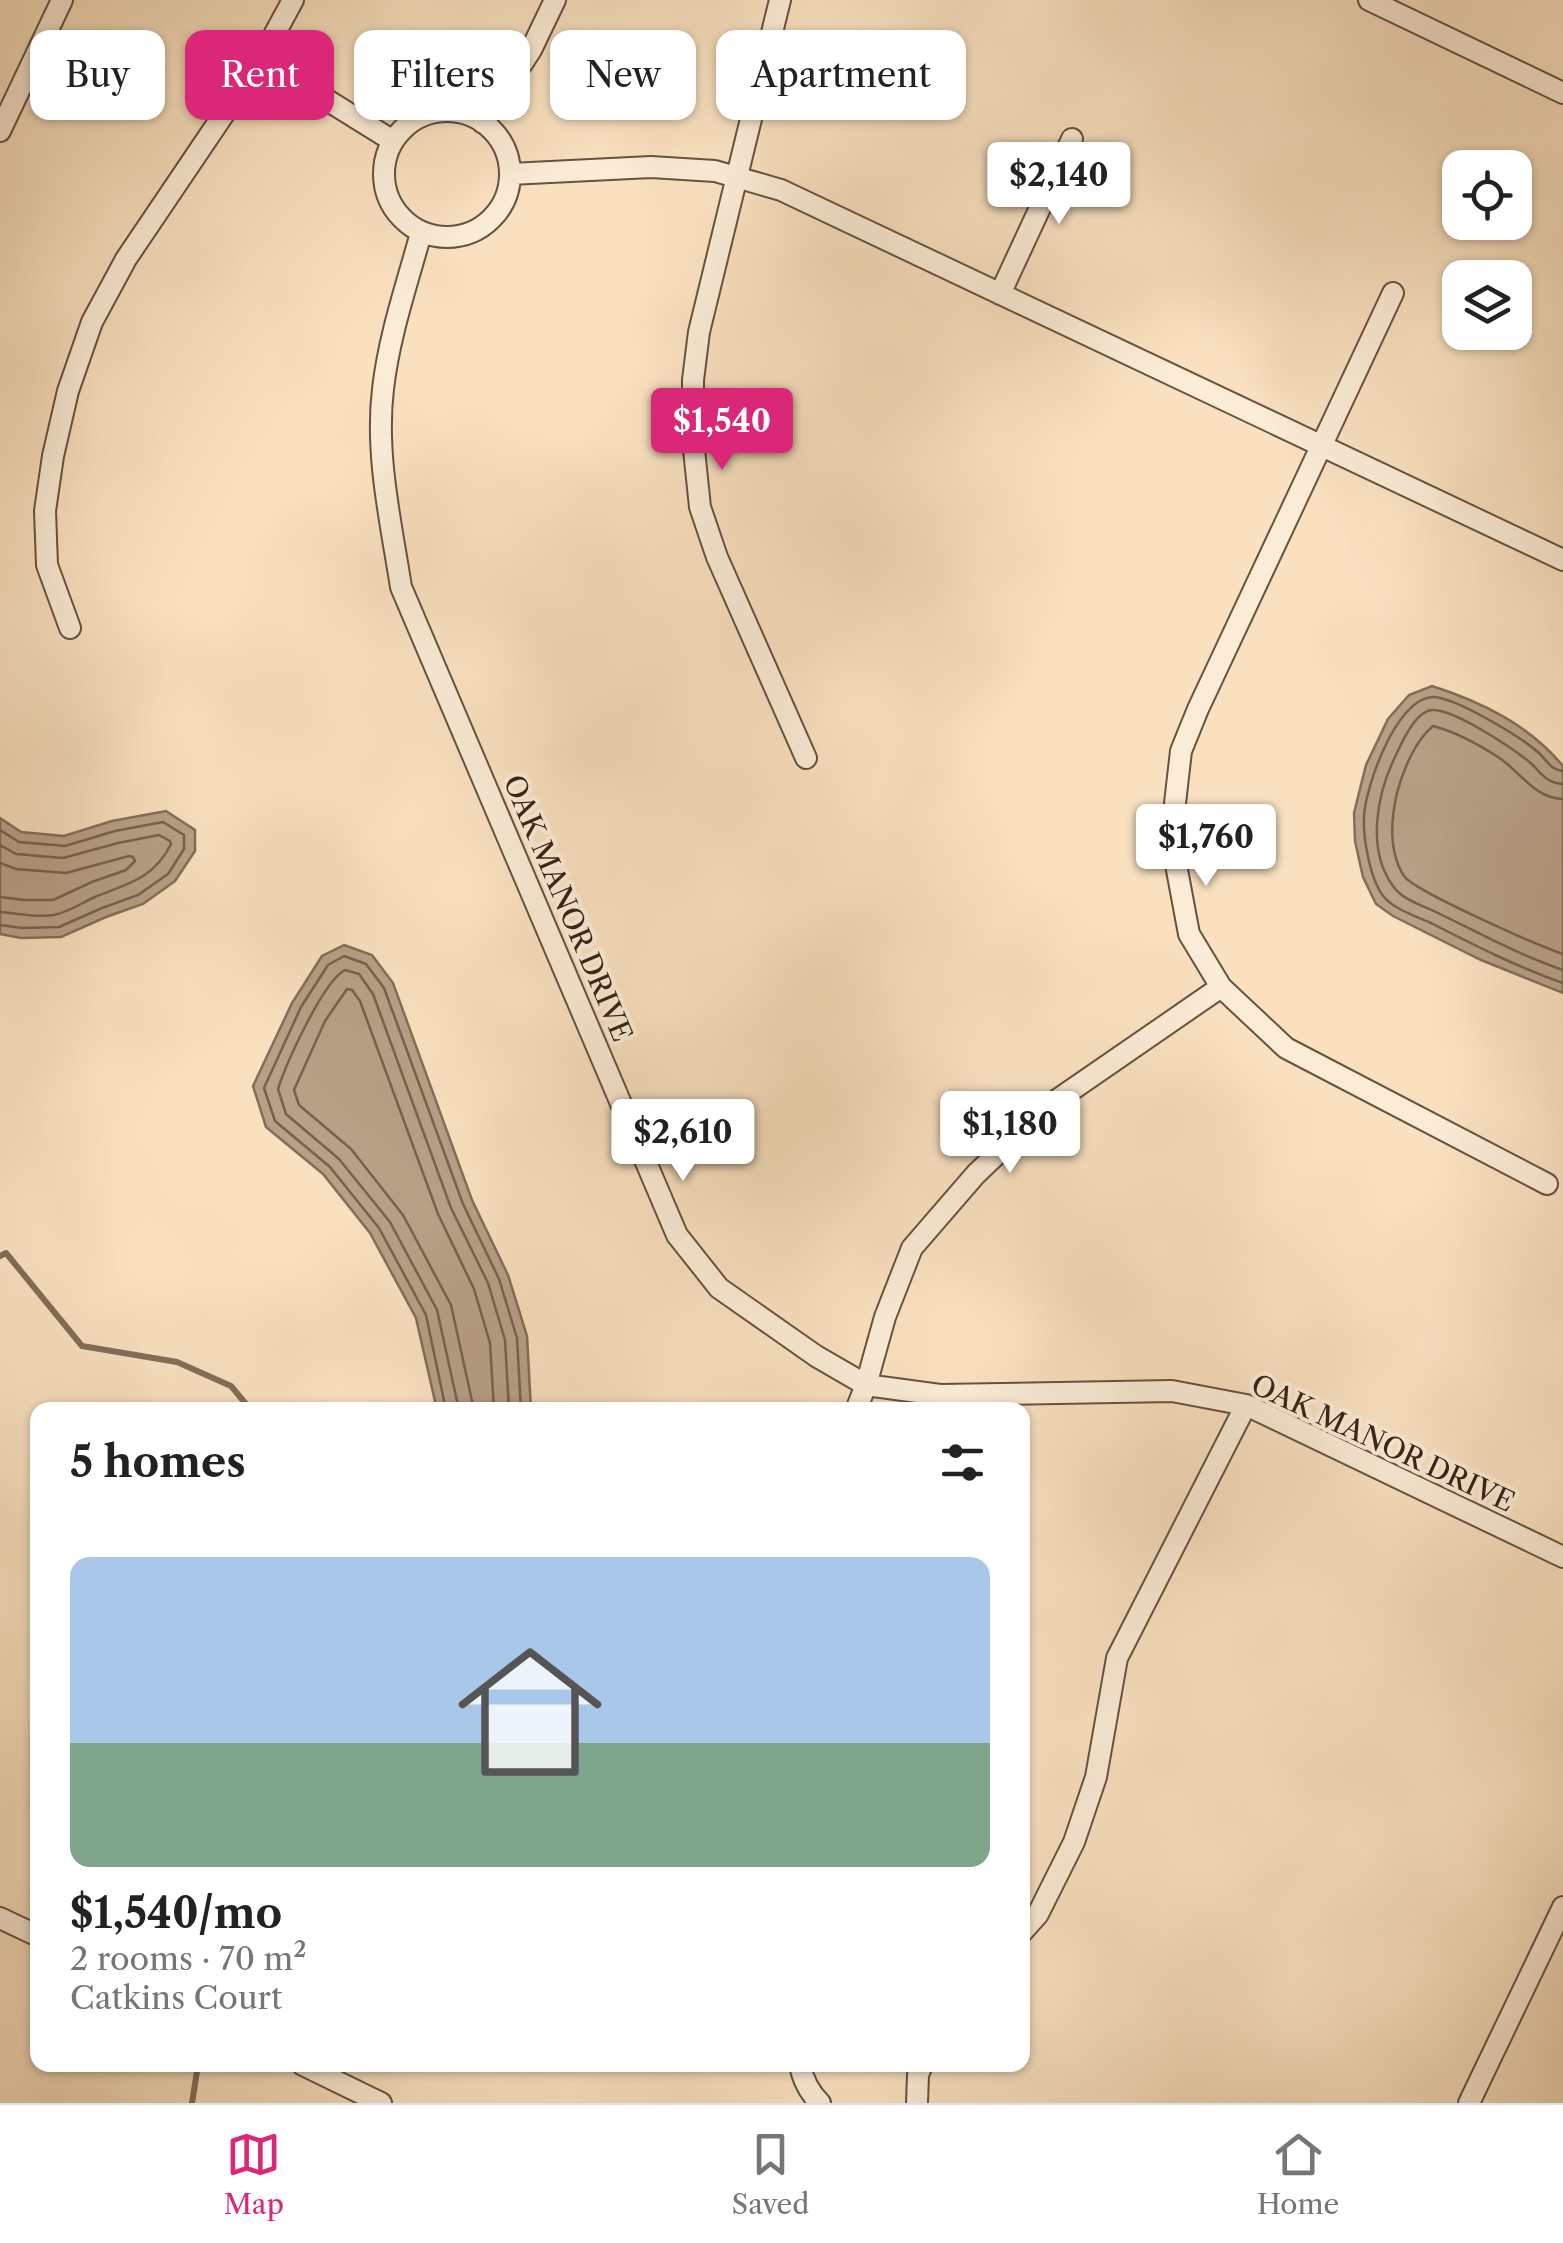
<!DOCTYPE html>
<meta charset="utf-8">
<style>
body{margin:0;font-family:"Libre Caslon Text",serif;background:#f2f2f2;color:#222;height:100vh;display:flex;flex-direction:column;font-size:38px;white-space:nowrap}
*{box-sizing:border-box;margin:0}
p{font-size:32px;color:#767676}
.icon{flex:none;width:55px;height:55px;fill:none;stroke:currentColor;stroke-width:2;stroke-linecap:round;stroke-linejoin:round}
.map{position:relative;flex:1;overflow:hidden}
.side{position:absolute;left:30px;top:1402px;width:1000px;height:670px;display:flex;flex-direction:column;background:#fff;border-radius:20px;box-shadow:0 2px 8px #0004}
.side>*{flex:none}
.banner{position:absolute;left:30px;top:30px;width:1000px;height:90px;display:flex;gap:20px}
.buttons{position:absolute;left:1442px;top:150px;display:grid;gap:20px}
.buttons a{display:grid;place-items:center;width:90px;height:90px;border-radius:20px;background:#fff;box-shadow:0 2px 8px #0004;font-size:50px}
.price{position:absolute;translate:-50% -85px;padding:0 22px;border-radius:10px;background:#fff;color:#222;font-size:32px;line-height:65px;filter:drop-shadow(0 2px 5px #0008)}
.price::after{content:'';position:absolute;left:50%;top:60px;width:30px;height:22px;margin-left:-15px;background:inherit;clip-path:polygon(0 0,100% 0,50% 100%)}
.price.active{background:#db2777;color:#fff}
ul{padding:0;list-style:none}
li{display:grid;align-content:center;gap:20px;height:530px;padding:0 40px}
li span{display:grid;place-items:center;height:310px;border-radius:20px;color:#555}
li>.icon{margin-inline-start:auto}
span .icon{width:180px;height:180px;fill:#fffc;stroke-width:1}
li b{font-size:42px}
h2{display:flex;justify-content:space-between;align-items:center;height:120px;padding:0 40px;font-size:42px}
.pill{padding:0 35px;border-radius:20px;background:#fff;box-shadow:0 2px 8px #0004;font-size:35px;line-height:90px}
.pill.active{background:#db2777;color:#fff}
.menu{display:flex;justify-content:space-around;align-items:center;height:140px;border-top:2px solid #e0e0e0;background:#fff;font-size:28px;color:#767676}
.menu a{display:grid;justify-items:center;gap:5px}
.menu .active{color:#db2777}
.map>svg:first-child{display:block}
</style>
<div class="map">
<svg width="1563" height="2103" viewBox="0 0 1563 2103">
<rect width="100%" height="100%" fill="#f9e1c0"/>
<filter id="stains"><feTurbulence type="fractalNoise" baseFrequency=".002" numOctaves="4"/><feColorMatrix values="0 0 0 0 .2 0 0 0 0 .09 0 0 0 0 .02 0 0 0 .5 -.17"/></filter>
<radialGradient id="worn" r=".72"><stop offset=".6" stop-color="#630" stop-opacity="0"/><stop offset="1" stop-color="#630" stop-opacity=".3"/></radialGradient>
<path fill="#b7a086" stroke="#836e59" stroke-width="2.5" d="M1432,686C1482,702 1529,725 1563,766V993L1481,960L1393,916L1376,904L1363,877L1355,841L1354,813L1366,765L1388,719L1409,695Z
M166,811L195,830V851L175,881L143,904L106,917L61,937L21,938L0,934V818L21,832L64,836L112,821Z
M344,945L372,955L393,983L472,1200L508,1275L527,1336L531,1410H437L416,1318L370,1233L323,1174L266,1127L253,1086L292,1003L322,956Z"/>
<g fill="none" stroke-linecap="round" stroke-linejoin="round">
<path stroke="#76614e" stroke-width="2.5" d="M1563,771C1551,770 1548,762 1540,754C1523,738 1455,697 1433,697C1397,697 1365,787 1364,817C1363,838 1370,880 1384,897C1395,910 1416,916 1431,923C1474,945 1517,967 1563,983
M1563,784C1544,783 1540,770 1527,760C1509,746 1455,710 1433,710C1416,710 1402,742 1396,755C1377,793 1366,849 1393,886C1402,900 1424,906 1438,913C1479,933 1519,955 1563,970
M1563,799C1534,798 1521,772 1498,757C1478,744 1456,732 1433,726C1415,741 1403,770 1397,793C1391,819 1388,851 1404,876C1414,891 1539,946 1563,954
M0,830L19,842L65,846L115,831L163,822L184,835V849L168,874L138,895L102,908L59,927L22,928L0,925
M0,845L16,854L63,858L118,843L159,835L170,841L171,844C154,878 130,883 97,896C83,902 69,912 54,915C36,918 18,913 0,912
M0,863L16,869L66,873L129,856L133,857L135,861L126,870L92,882L53,900H24L0,897
M446,1410L426,1315L379,1228L330,1167L275,1121L264,1088L301,1007L328,965L344,956L366,964L384,988L463,1204L499,1279L517,1338L521,1410
M459,1410L437,1310L390,1222L339,1159L286,1114L278,1089C286,1064 323,981 345,970L359,974L373,994L451,1208L488,1283L505,1340L509,1410
M474,1410L451,1305L403,1215L351,1149L299,1105L294,1090L325,1021L347,989L352,990L360,1001L438,1214L474,1289L490,1343L494,1410"/>
<path stroke="#836e59" stroke-width="6" d="M0,1256L6,1253L82,1346L177,1362L231,1386L251,1410
M192,2103L198,2065"/>
<defs>
<path id="minor" d="M780,0L699,332L693,380V440L700,507L717,557L806,758
M1369,0L1563,93
M261,59L393,141
M384 174a63 63 0 1 1 126 0a63 63 0 1 1-126 0Z
M483,123L531,50L555,0
M0,131L62,0
M510,174L651,167L715,171L781,190L1563,560
M421,233C407,284 389,336 383,389C375,454 391,523 401,587L677,1235L719,1288L816,1356L866,1385L940,1395L1172,1391L1246,1405L1563,1557
M1393,293L1198,709L1181,751L1171,838L1189,934L1221,987L1286,1048L1547,1184
M1000,294L1072,139
M70,628L47,565L45,511L53,456L68,391L92,322L126,259L261,59L293,0
M856,1410L866,1385L885,1317L912,1248L976,1174L1044,1109L1221,987
M0,1918L38,1936
M1022,1932L1038,1914L1074,1842L1096,1777L1117,1658L1246,1405
M303,2065L381,2103
M800,2065C803,2081 809,2092 820,2103
M917,2103L918,2075L922,2065
M1469,2103L1563,1907"/>
</defs>
<use href="#minor" stroke="#675240" stroke-width="24"/>
<use href="#minor" stroke="#fbecd6" stroke-width="20"/>
</g>
<g text-anchor="middle" dominant-baseline="central" stroke-width="8" stroke-linejoin="round" paint-order="stroke">
<g font-size="28" fill="#362215" stroke="#fbecd6">
<text transform="translate(568 908) rotate(67)">OAK MANOR DRIVE</text>
<text transform="translate(1383 1443) rotate(25)">OAK MANOR DRIVE</text>
</g>
</g>
<rect width="100%" height="100%" filter="url(#stains)"/>
<rect width="100%" height="100%" fill="url(#worn)"/>
</svg>
<div class="buttons">
<a><svg class="icon" aria-label="locate" viewBox="0 0 24 24"><circle cx="12" cy="12" r="6"/><path d="M12 2v4M12 18v4M2 12h4M18 12h4"/></svg></a>
<a><svg class="icon" aria-label="layers" viewBox="0 0 24 24"><path d="M12 4l9 5-9 5-9-5zM3 14l9 5 9-5"/></svg></a>
</div>
<b class="price" style="left:1059px;top:227px">$2,140</b>
<b class="price active" style="left:722px;top:473px">$1,540</b>
<b class="price" style="left:1206px;top:889px">$1,760</b>
<b class="price" style="left:1010px;top:1176px">$1,180</b>
<b class="price" style="left:683px;top:1184px">$2,610</b>
<div class="banner">
<a class="pill">Buy</a>
<a class="pill active">Rent</a>
<a class="pill">Filters</a>
<a class="pill">New</a>
<a class="pill">Apartment</a>
</div>
<section class="side">
<h2>5 homes<svg class="icon" aria-label="filters" viewBox="0 0 24 24"><path d="M4 7h16M4 17h16"/><circle cx="9" cy="7" r="2"/><circle cx="15" cy="17" r="2"/></svg></h2>
<ul>
<li><span style="background:linear-gradient(#a9c7e8 60%,#7fa58c 0)"><svg class="icon" aria-label="home" viewBox="0 0 24 24"><path d="M3 11l9-7 9 7M6 9v11h12V9"/></svg></span><div><b>$1,540/mo</b><p>2 rooms · 70 m²</p><p>Catkins Court</p></div></li>
</ul>
</section>
</div>
<nav class="menu">
<a class="active"><svg class="icon" aria-label="map" viewBox="0 0 24 24"><path d="M3 6l6-2 6 2 6-2v14l-6 2-6-2-6 2zM9 4v14M15 6v14"/></svg>Map</a>
<a><svg class="icon" aria-label="saved" viewBox="0 0 24 24"><path d="M7 4h10v16l-5-4-5 4z"/></svg>Saved</a>
<a><svg class="icon" aria-label="home" viewBox="0 0 24 24"><path d="M3 11l9-7 9 7M6 9v11h12V9"/></svg>Home</a>
</nav>
